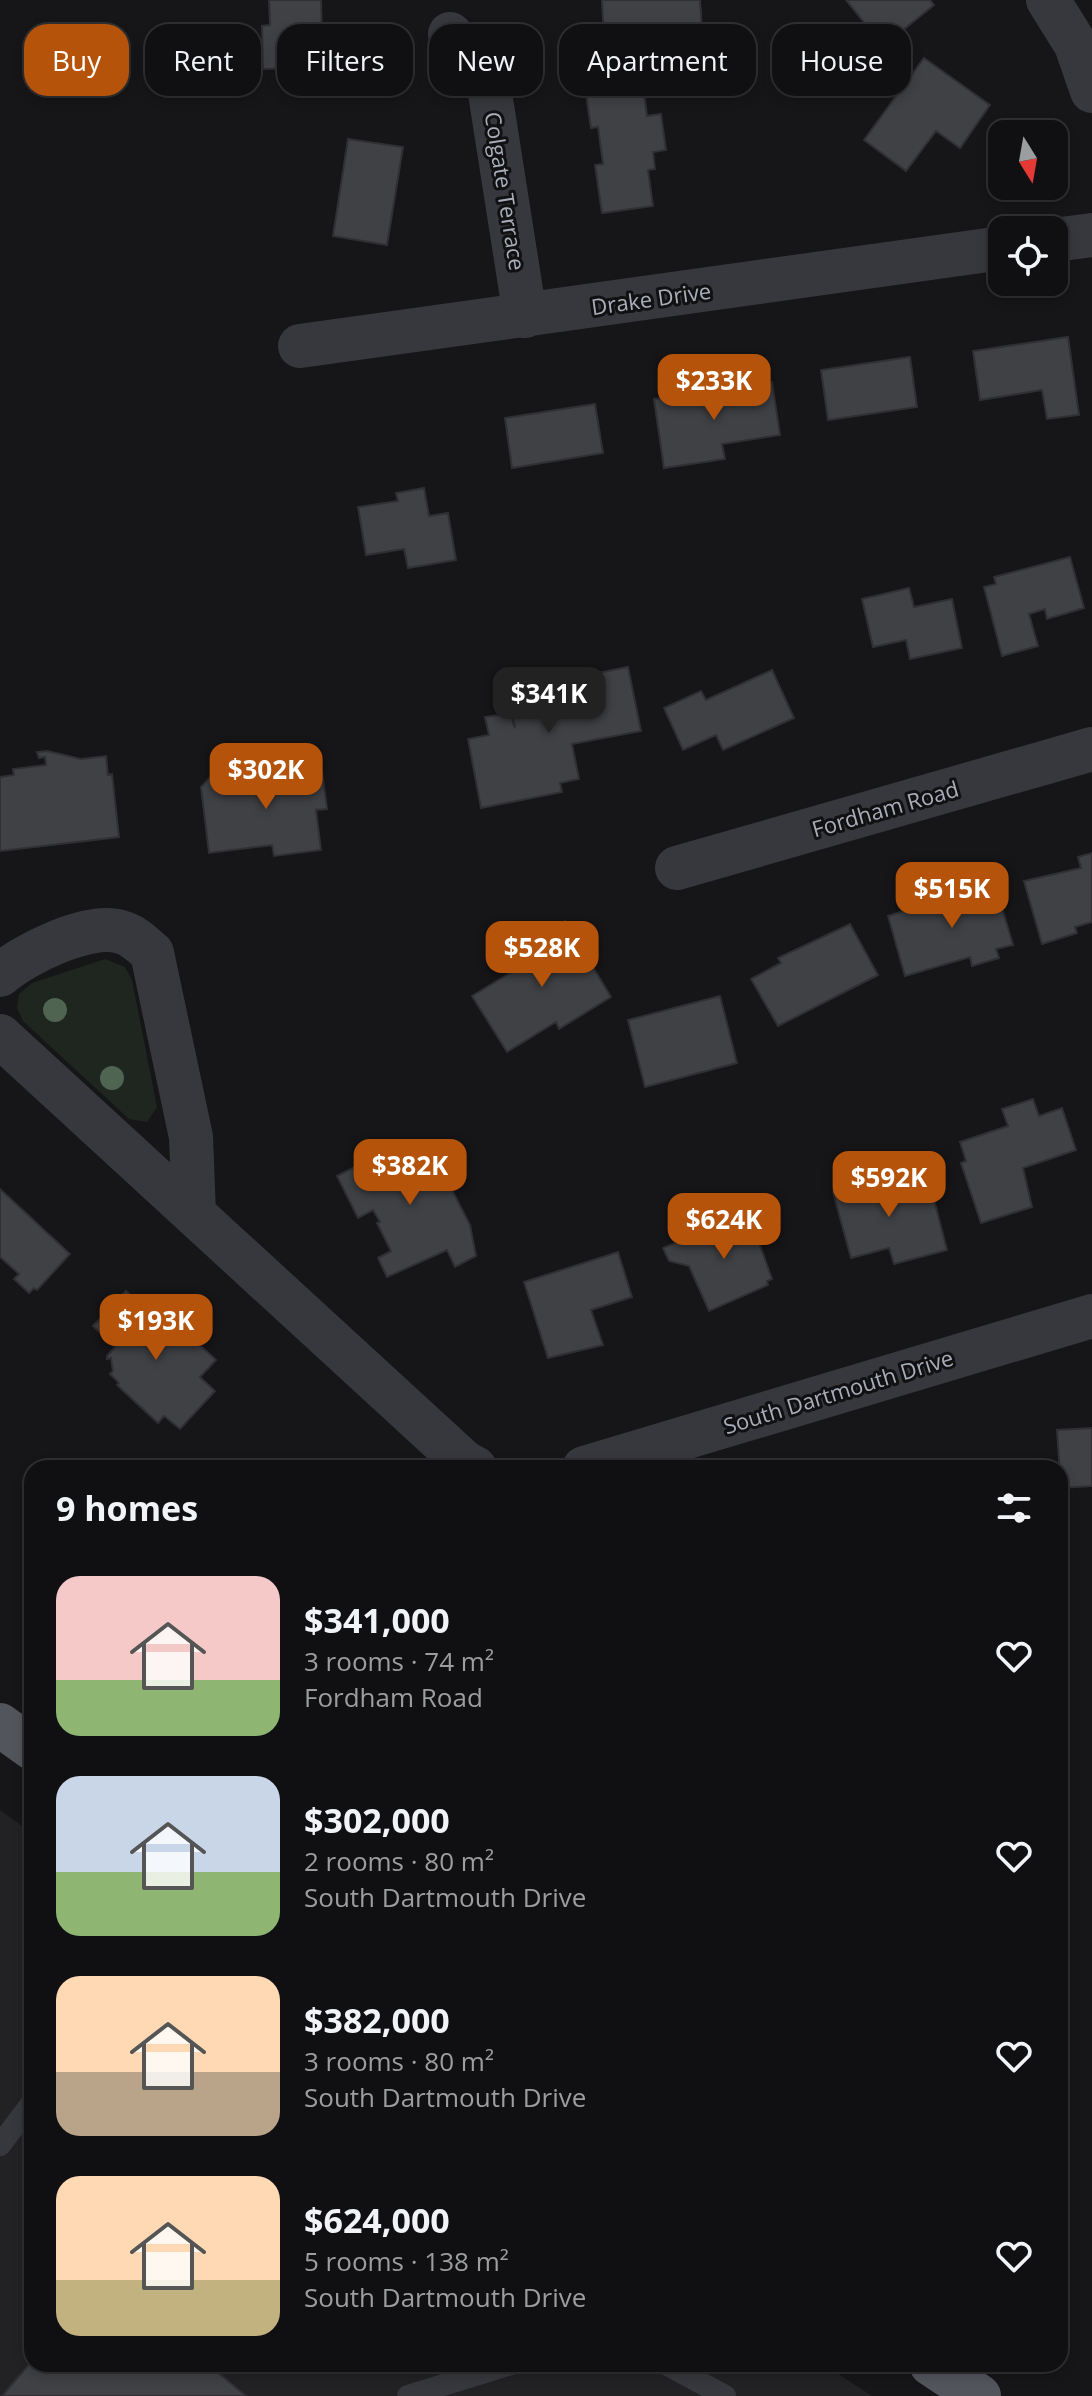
<!DOCTYPE html>
<meta charset="utf-8">
<style>
body{margin:0;font-family:"Open Sans",sans-serif;background:#1e1e20;color:#f1f3f6;height:100vh;display:flex;flex-direction:column;font-size:30px;white-space:nowrap}
*{box-sizing:border-box;margin:0}
p{font-size:26px;color:#9c9d9f}
.icon{flex:none;width:44px;height:44px;fill:none;stroke:currentColor;stroke-width:2;stroke-linecap:round;stroke-linejoin:round}
.map{position:relative;flex:1;overflow:hidden}
.sheet{position:absolute;left:24px;top:1460px;width:1044px;height:912px;display:flex;flex-direction:column;background:#101012;border-radius:24px;box-shadow:0 4px 12px #0003,0 0 0 2px #303032}
.sheet>*{flex:none}
.guide{position:absolute;left:24px;top:24px;width:1044px;height:72px;display:flex;gap:16px}
.needle{width:52px;rotate:169deg}
.fabs{position:absolute;left:988px;top:120px;display:grid;gap:16px}
.fabs a{display:grid;place-items:center;width:80px;height:80px;border-radius:16px;background:#101012;box-shadow:0 4px 12px #0003,0 0 0 2px #303032;font-size:40px}
.price{position:absolute;translate:-50% -68px;padding:0 18px;border-radius:16px;background:#b45309;color:#fff;font-size:26px;line-height:52px;filter:drop-shadow(0 2px 4px #0008)}
.price::after{content:'';position:absolute;left:50%;top:48px;width:24px;height:18px;margin-left:-12px;background:inherit;clip-path:polygon(0 0,100% 0,50% 100%)}
.price.on{background:#222;color:#fff}
ul{padding:0;list-style:none}
li{display:flex;align-items:center;gap:24px;height:200px;padding:0 32px}
li span{display:grid;place-items:center;flex:none;width:224px;height:160px;border-radius:24px;color:#555}
li>.icon{margin-inline-start:auto}
span .icon{width:96px;height:96px;fill:#fffc;stroke-width:1}
li b{font-size:34px}
h2{display:flex;justify-content:space-between;align-items:center;height:96px;padding:0 32px;font-size:34px}
.tag{padding:0 28px;border-radius:24px;background:#101012;box-shadow:0 4px 12px #0003,0 0 0 2px #303032;font-size:28px;line-height:72px}
.tag.on{background:#b45309;color:#fff}
.map>svg:first-child{display:block}
</style>
<div class="map">
<svg width="1092" height="2396" viewBox="0 0 1092 2396">
<rect width="100%" height="100%" fill="#161618"/>
<path fill="#222225" d="M0,1810L32,1833V2364H823L872,2396H0Z"/>
<path fill="#1e261f" d="M105,959L125,967L132,980L157,1107L147,1122L129,1119L23,1021L17,1008L19,994L32,983Z"/>
<path fill="#404145" stroke="#303034" stroke-width="2" d="M269,0H321L323,67L263,69L262,26L270,25Z
M602,0H700L702,29L681,30L682,37L626,41V35L604,37Z
M846,0H930L934,5L883,46Z
M924,58L990,105L960,148L936,131L906,171L864,140Z
M642,79L647,116L661,114L666,150L653,152L655,169L648,170L653,206L602,213L595,165L603,164L598,127L591,128L585,87Z
M348,139L403,147L387,245L333,236Z
M1068,337L1079,415L1047,419L1042,390L980,400L973,351Z
M910,357L917,407L828,420L821,370Z
M772,382L780,435L722,444L725,459L664,468L654,399Z
M595,404L603,453L512,468L505,418Z
M424,488L429,516L448,513L456,560L408,568L404,549L366,555L358,507L398,501L396,493Z
M1070,557L1084,608L1047,619L1045,609L1029,614L1038,646L1002,656L984,587L996,584L994,577Z
M909,588L914,607L952,599L962,648L910,659L906,640L873,647L862,599Z
M628,667L641,731L572,744L579,779L560,783L562,792L481,808L468,739L489,735L485,717L510,713L515,728L508,691Z
M772,670L794,718L723,750L716,735L683,750L664,708L701,691L706,700Z
M47,751L81,759L106,756L108,775L112,774L119,837L0,851V777L14,775L13,769L46,765L45,757L39,758L37,752Z
M321,763L327,809L316,810L321,850L274,856L272,845L209,853L201,787L212,775L227,774L237,783L268,779L267,770Z
M1092,853V922L1075,927L1077,933L1042,944L1024,881L1081,868L1078,857Z
M994,881L1013,945L996,949L999,958L972,966L970,957L905,976L888,916Z
M565,921L611,997L559,1029L556,1022L507,1052L472,996L518,968L509,955Z
M850,924L878,975L778,1026L751,979L781,963L778,958Z
M720,996L737,1063L645,1087L628,1020Z
M1033,1099L1039,1116L1062,1108L1076,1150L1023,1168L1032,1207L981,1223L961,1163L966,1161L960,1142L1008,1126L1002,1109Z
M404,1142L411,1155L429,1145L470,1225L476,1256L455,1267L447,1250L387,1277L378,1258L391,1251L377,1223L380,1222L373,1210L358,1218L337,1176Z
M888,1170L893,1189L913,1184L915,1193L931,1188L947,1250L894,1264L889,1248L851,1258L833,1192L854,1187L852,1180Z
M0,1189L70,1254L37,1290L34,1288L29,1293L14,1279L19,1274L0,1257Z
M748,1212L772,1279L767,1281L768,1285L709,1311L689,1266L669,1261L663,1248Z
M618,1252L632,1297L591,1310L603,1345L548,1358L524,1282Z
M126,1291L168,1329L175,1322L216,1360L200,1377L215,1391L180,1429L164,1416L158,1423L117,1385L119,1383L110,1374L113,1371L111,1358L107,1359V1356L115,1347L93,1326Z
M1092,1428V1486L1061,1488L1057,1430Z
M32,2361V2364H208L246,2396H2Z"/>
<g fill="none" stroke-linecap="round" stroke-linejoin="round">
<path stroke="#37383d" stroke-width="22" d="M0,2145L32,2103
M666,2364L725,2396
M408,2396L511,2364"/>
<path stroke="#37383d" stroke-width="44" d="M1048,0L1076,45L1092,91
M450,34L487,74L525,316
M1054,240L1092,235
M300,346L1002,248
M677,868L1092,749
M0,975C24,954 89,922 121,932C133,935 143,945 152,953L191,1137L194,1214
M0,1036L464,1462L475,1468
M584,1468L1092,1316"/>
<path stroke="#53555c" stroke-width="44" d="M0,1725L32,1748
M931,2364L979,2396"/>
</g>
<g fill="#506452">
<circle cx="55" cy="1010" r="12"/>
<circle cx="112" cy="1078" r="12"/>
</g>
<g text-anchor="middle" dominant-baseline="central" stroke-width="6" stroke-linejoin="round" paint-order="stroke">
<g font-size="22" fill="#a8adb8" stroke="#111113">
<text transform="translate(506 191) rotate(81)">Colgate Terrace</text>
<text transform="translate(651 298) rotate(-8)">Drake Drive</text>
<text transform="translate(885 808) rotate(-16)">Fordham Road</text>
<text transform="translate(838 1391) rotate(-17)">South Dartmouth Drive</text>
</g>
</g>
</svg>
<div class="fabs">
<a><svg class="needle" viewBox="-14 -14 28 28"><path d="M0-13l5 13h-10z" fill="#e53935"/><path d="M0 13l5-13h-10z" fill="#9c9d9f"/></svg></a>
<a><svg class="icon" aria-label="locate" viewBox="0 0 24 24"><circle cx="12" cy="12" r="6"/><path d="M12 2v4M12 18v4M2 12h4M18 12h4"/></svg></a>
</div>
<b class="price" style="left:714px;top:422px">$233K</b>
<b class="price on" style="left:549px;top:735px">$341K</b>
<b class="price" style="left:266px;top:811px">$302K</b>
<b class="price" style="left:952px;top:930px">$515K</b>
<b class="price" style="left:542px;top:989px">$528K</b>
<b class="price" style="left:410px;top:1207px">$382K</b>
<b class="price" style="left:889px;top:1219px">$592K</b>
<b class="price" style="left:724px;top:1261px">$624K</b>
<b class="price" style="left:156px;top:1362px">$193K</b>
<div class="guide">
<a class="tag on">Buy</a>
<a class="tag">Rent</a>
<a class="tag">Filters</a>
<a class="tag">New</a>
<a class="tag">Apartment</a>
<a class="tag">House</a>
</div>
<section class="sheet">
<h2>9 homes<svg class="icon" aria-label="filters" viewBox="0 0 24 24"><path d="M4 7h16M4 17h16"/><circle cx="9" cy="7" r="2"/><circle cx="15" cy="17" r="2"/></svg></h2>
<ul>
<li><span style="background:linear-gradient(#f6c9c9 65%,#8fb573 0)"><svg class="icon" aria-label="home" viewBox="0 0 24 24"><path d="M3 11l9-7 9 7M6 9v11h12V9"/></svg></span><div><b>$341,000</b><p>3 rooms · 74 m²</p><p>Fordham Road</p></div><svg class="icon" aria-label="heart" viewBox="0 0 24 24"><path d="M12 20l-8-8c-3-5 5-10 8-4 3-6 11-1 8 4z"/></svg></li>
<li><span style="background:linear-gradient(#c9d6e8 60%,#8fb573 0)"><svg class="icon" aria-label="home" viewBox="0 0 24 24"><path d="M3 11l9-7 9 7M6 9v11h12V9"/></svg></span><div><b>$302,000</b><p>2 rooms · 80 m²</p><p>South Dartmouth Drive</p></div><svg class="icon" aria-label="heart" viewBox="0 0 24 24"><path d="M12 20l-8-8c-3-5 5-10 8-4 3-6 11-1 8 4z"/></svg></li>
<li><span style="background:linear-gradient(#ffd9b3 60%,#b9a48a 0)"><svg class="icon" aria-label="home" viewBox="0 0 24 24"><path d="M3 11l9-7 9 7M6 9v11h12V9"/></svg></span><div><b>$382,000</b><p>3 rooms · 80 m²</p><p>South Dartmouth Drive</p></div><svg class="icon" aria-label="heart" viewBox="0 0 24 24"><path d="M12 20l-8-8c-3-5 5-10 8-4 3-6 11-1 8 4z"/></svg></li>
<li><span style="background:linear-gradient(#ffd9b3 65%,#c2b280 0)"><svg class="icon" aria-label="home" viewBox="0 0 24 24"><path d="M3 11l9-7 9 7M6 9v11h12V9"/></svg></span><div><b>$624,000</b><p>5 rooms · 138 m²</p><p>South Dartmouth Drive</p></div><svg class="icon" aria-label="heart" viewBox="0 0 24 24"><path d="M12 20l-8-8c-3-5 5-10 8-4 3-6 11-1 8 4z"/></svg></li>
</ul>
</section>
</div>
